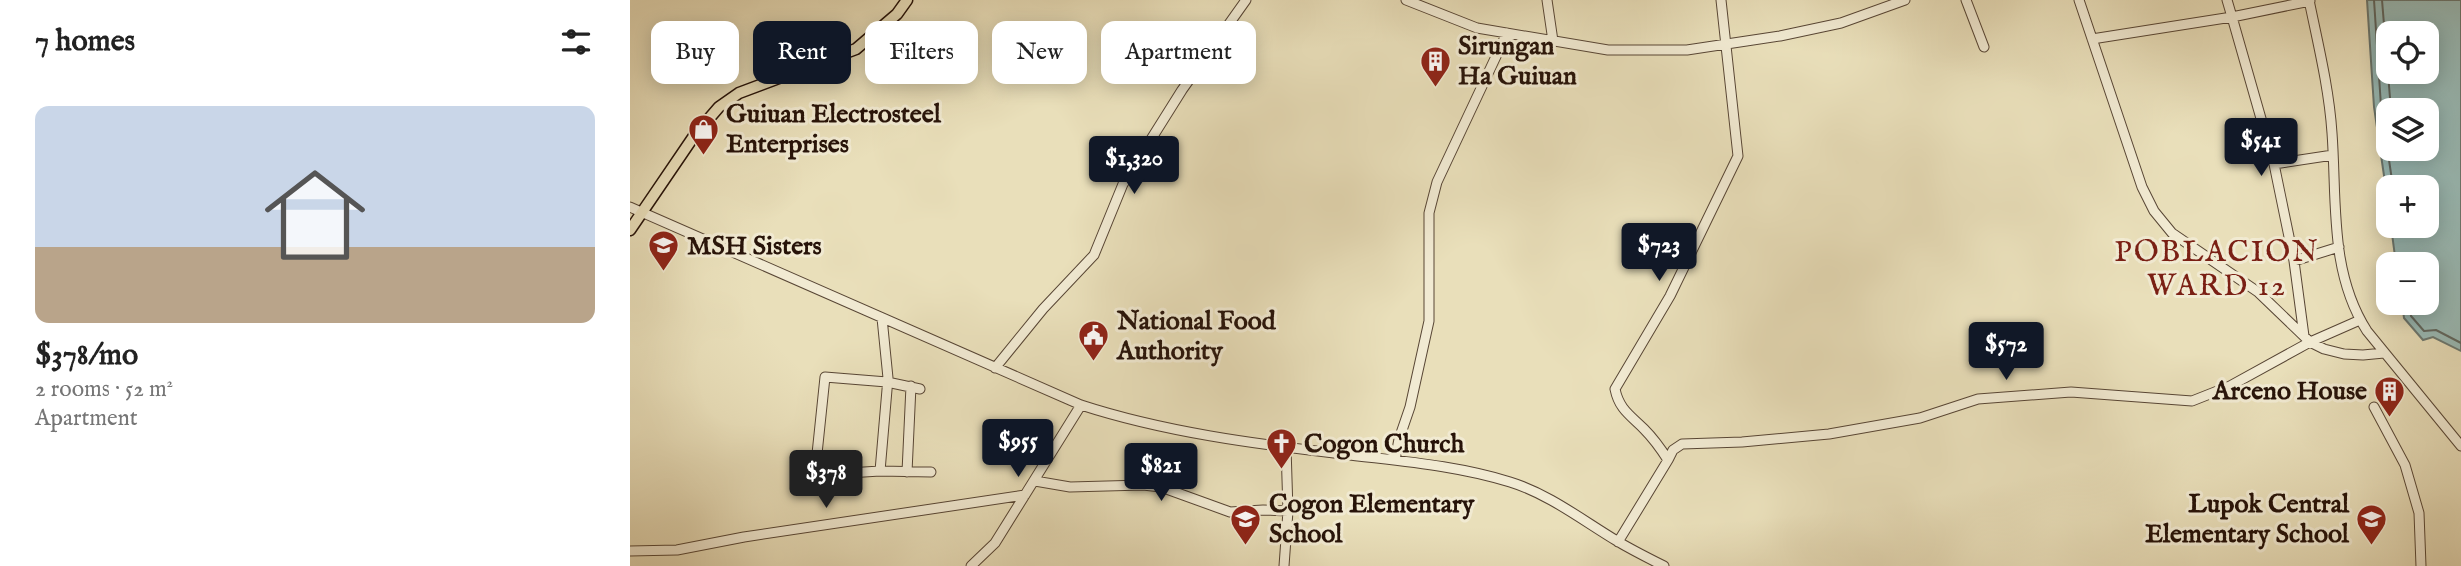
<!DOCTYPE html>
<meta charset="utf-8">
<style>
body{margin:0;font-family:"IM FELL English",serif;background:#f6f6f6;color:#222;height:100vh;display:flex;flex-direction:column;font-size:26px;white-space:nowrap}
*{box-sizing:border-box;margin:0}
p{font-size:23px;color:#767676}
.icon{flex:none;width:38px;height:38px;fill:none;stroke:currentColor;stroke-width:2;stroke-linecap:round;stroke-linejoin:round}
.map{position:relative;flex:1;overflow:hidden}
.drawer{display:flex;flex-direction:column;background:#fff;width:630px}
.drawer>*{flex:none}
.top-card{position:absolute;left:21px;top:21px;width:665px;height:63px;display:flex;gap:14px}
.controls{position:absolute;left:1746px;top:21px;display:grid;gap:14px}
.controls a{display:grid;place-items:center;width:63px;height:63px;border-radius:14px;background:#fff;box-shadow:0 4px 18px #0003;font-size:35px}
.price{position:absolute;translate:-50% -60px;padding:0 16px;border-radius:7px;background:#111827;color:#fff;font-size:23px;line-height:46px;filter:drop-shadow(0 2px 4px #0008)}
.price::after{content:'';position:absolute;left:50%;top:42px;width:21px;height:16px;margin-left:-10px;background:inherit;clip-path:polygon(0 0,100% 0,50% 100%)}
.price.on{background:#222;color:#fff}
ul{padding:0;list-style:none}
li{display:grid;align-content:center;gap:14px;height:371px;padding:0 35px}
li span{display:grid;place-items:center;height:217px;border-radius:14px;color:#555}
li>.icon{margin-inline-start:auto}
span .icon{width:126px;height:126px;fill:#fffc;stroke-width:1}
li b{font-size:30px}
h2{display:flex;justify-content:space-between;align-items:center;height:84px;padding:0 35px;font-size:30px}
.chip{padding:0 24px;border-radius:14px;background:#fff;box-shadow:0 4px 18px #0003;font-size:24px;line-height:63px}
.chip.on{background:#111827;color:#fff}
main{display:flex;flex:1;min-height:0}
.map>svg:first-child{display:block}
</style>
<main>
<section class="drawer">
<h2>7 homes<svg class="icon" aria-label="filters" viewBox="0 0 24 24"><path d="M4 7h16M4 17h16"/><circle cx="9" cy="7" r="2"/><circle cx="15" cy="17" r="2"/></svg></h2>
<ul>
<li><span style="background:linear-gradient(#c9d6e8 65%,#b9a48a 0)"><svg class="icon" aria-label="home" viewBox="0 0 24 24"><path d="M3 11l9-7 9 7M6 9v11h12V9"/></svg></span><div><b>$378/mo</b><p>2 rooms · 52 m²</p><p>Apartment</p></div></li>
</ul>
</section>
<div class="map">
<svg width="1831" height="566" viewBox="0 0 1831 566">
<rect width="100%" height="100%" fill="#e9dfba"/>
<filter id="stains"><feTurbulence type="fractalNoise" baseFrequency=".00286" numOctaves="4"/><feColorMatrix values="0 0 0 0 .2 0 0 0 0 .09 0 0 0 0 .02 0 0 0 .5 -.17"/></filter>
<radialGradient id="worn" r=".72"><stop offset=".6" stop-color="#630" stop-opacity="0"/><stop offset="1" stop-color="#630" stop-opacity=".3"/></radialGradient>
<path fill="#99bbb7" stroke="#6b7871" stroke-width="2" fill-rule="evenodd" d="M1737,0H1831V351L1803,337L1793,340L1774,318L1772,303H1797V264H1766L1761,226H1797V187H1759V210L1744,107ZM1759,33H1797V72H1759ZM1759,110H1797V149H1759Z"/>
<g fill="none" stroke-linecap="round" stroke-linejoin="round">
<path stroke="#606760" stroke-width="2" d="M1744,0L1751,106L1763,187
M1752,0L1761,110
M1779,303L1781,316L1794,331L1806,330L1831,343"/>
<defs>
<path id="minor" d="M776,0L847,28L978,50H1057L1150,36L1211,23L1275,0
M917,0L923,41
M1336,0L1354,47
M1449,0L1512,187L1524,211L1542,233L1628,292L1680,342L1694,349L1714,354L1733,355L1754,353
M1597,0L1602,17L1680,1
M1679,0C1688,44 1699,88 1702,133C1707,200 1699,272 1737,331L1831,446
M1462,39L1602,17L1644,164L1664,261L1674,336
M1644,164L1703,155
M0,207L451,405C534,432 625,444 712,454C768,461 826,465 880,482C919,494 952,520 987,541C1002,550 1018,558 1034,566
M1664,261L1709,247
M365,368L413,309L464,255L493,184L552,90L616,0
M290,389L257,382L195,377L185,473L187,475L250,471L301,472
M1744,407L1775,465L1789,513L1791,566
M765,460L769,439L780,407L799,321V213L807,182L877,33
M1038,460L1043,450L1052,444L1112,442L1199,434L1290,418L1348,399L1441,392L1562,401L1600,386L1680,342L1730,320
M250,471L258,378L252,318
M277,472L281,386
M405,481L440,487L513,485L531,487L600,512L633,510L658,511
M988,542L1038,460C1031,449 1023,438 1014,429C1000,415 989,409 985,389L1040,296L1108,156L1091,0
M0,551L47,550L114,537L395,495
M341,566L365,543L451,405
M654,566L658,511L656,447"/>
<path id="major" d="M0,230L64,136L89,107L109,93L226,49L267,14L277,0"/>
</defs>
<use href="#minor" stroke="#584635" stroke-width="11"/>
<use href="#major" stroke="#271309" stroke-width="13"/>
<use href="#minor" stroke="#f1ead2" stroke-width="9"/>
<use href="#major" stroke="#e9dfba" stroke-width="10"/>
</g>
<defs>
<symbol id="building-pin" viewBox="-11 -11 22 30"><path d="M0 17L-7.5 6A9.5 9.5 0 1 1 7.5 6Z" fill="#8f2418" stroke="#f1ead2"/><path d="M-4-6H4V6H1V3H-1V6H-4ZM-2.5-4.3h1.7v1.8h-1.7ZM.8-4.3h1.7v1.8H.8ZM-2.5-1h1.7V.8h-1.7ZM.8-1h1.7V.8H.8Z" fill="#fff"/></symbol>
<symbol id="shop-pin" viewBox="-11 -11 22 30"><path d="M0 17L-7.5 6A9.5 9.5 0 1 1 7.5 6Z" fill="#8f2418" stroke="#f1ead2"/><path d="M-5-2.5h2.3a2.7 3.5 0 0 1 5.4 0H5L5.5 6h-11ZM-1.5-2.5h3a1.5 2.3 0 0 0-3 0Z" fill="#fff"/></symbol>
<symbol id="school-pin" viewBox="-11 -11 22 30"><path d="M0 17L-7.5 6A9.5 9.5 0 1 1 7.5 6Z" fill="#8f2418" stroke="#f1ead2"/><path d="M0-5L7-2L0 1L-7-2ZM-4 1L0 2.5L4 1V4Q0 6-4 4Z" fill="#fff"/></symbol>
<symbol id="civic-pin" viewBox="-11 -11 22 30"><path d="M0 17L-7.5 6A9.5 9.5 0 1 1 7.5 6Z" fill="#8f2418" stroke="#f1ead2"/><path d="M-.6-6.5H3V-4.5H.6V-3L4-1V1h2V6H-6V1h2V-1L-.6-3ZM-1.2 2.5V6h2.4V2.5Z" fill="#fff"/></symbol>
<symbol id="church-pin" viewBox="-11 -11 22 30"><path d="M0 17L-7.5 6A9.5 9.5 0 1 1 7.5 6Z" fill="#8f2418" stroke="#f1ead2"/><path d="M-1.2-6h2.4v3.5h3.3v2.4h-3.3V6h-2.4V-.1h-3.3v-2.4h3.3Z" fill="#fff"/></symbol>
</defs>
<g fill-rule="evenodd">
<use href="#building-pin" x="788" y="44" width="35" height="47"/>
<use href="#shop-pin" x="56" y="112" width="35" height="47"/>
<use href="#school-pin" x="16" y="228" width="35" height="47"/>
<use href="#civic-pin" x="446" y="318" width="35" height="47"/>
<use href="#building-pin" x="1742" y="374" width="35" height="47"/>
<use href="#church-pin" x="634" y="426" width="35" height="47"/>
<use href="#school-pin" x="598" y="502" width="35" height="47"/>
<use href="#school-pin" x="1724" y="502" width="35" height="47"/>
</g>
<g text-anchor="middle" dominant-baseline="central" stroke-width="6" stroke-linejoin="round" paint-order="stroke">
<g font-size="26" font-weight="bold" fill="#271309" stroke="#f1ead2" text-anchor="start">
<text x="828" y="46">Sirungan<tspan x="828" dy="30">Ha Guiuan</tspan></text>
<text x="96" y="114">Guiuan Electrosteel<tspan x="96" dy="30">Enterprises</tspan></text>
<text x="57" y="246">MSH Sisters</text>
<text x="487" y="321">National Food<tspan x="487" dy="30">Authority</tspan></text>
<text x="1737" y="391" text-anchor="end">Arceno House</text>
<text x="674" y="444">Cogon Church</text>
<text x="639" y="504">Cogon Elementary<tspan x="639" dy="30">School</tspan></text>
<text x="1719" y="504" text-anchor="end">Lupok Central<tspan x="1719" dy="30">Elementary School</tspan></text>
</g>
<g font-size="30" letter-spacing="2" fill="#7a1f14" stroke="#f1ead2">
<text x="1587" y="253">POBLACION<tspan x="1587" dy="34">WARD 12</tspan></text>
</g>
</g>
<rect width="100%" height="100%" filter="url(#stains)"/>
<rect width="100%" height="100%" fill="url(#worn)"/>
</svg>
<div class="controls">
<a><svg class="icon" aria-label="locate" viewBox="0 0 24 24"><circle cx="12" cy="12" r="6"/><path d="M12 2v4M12 18v4M2 12h4M18 12h4"/></svg></a>
<a><svg class="icon" aria-label="layers" viewBox="0 0 24 24"><path d="M12 4l9 5-9 5-9-5zM3 14l9 5 9-5"/></svg></a>
<a>+</a>
<a>−</a>
</div>
<b class="price" style="left:1631px;top:178px">$541</b>
<b class="price" style="left:504px;top:196px">$1,320</b>
<b class="price" style="left:1029px;top:283px">$723</b>
<b class="price" style="left:1376px;top:382px">$572</b>
<b class="price" style="left:388px;top:479px">$955</b>
<b class="price" style="left:531px;top:503px">$821</b>
<b class="price on" style="left:196px;top:510px">$378</b>
<div class="top-card">
<a class="chip">Buy</a>
<a class="chip on">Rent</a>
<a class="chip">Filters</a>
<a class="chip">New</a>
<a class="chip">Apartment</a>
</div>
</div>
</main>
